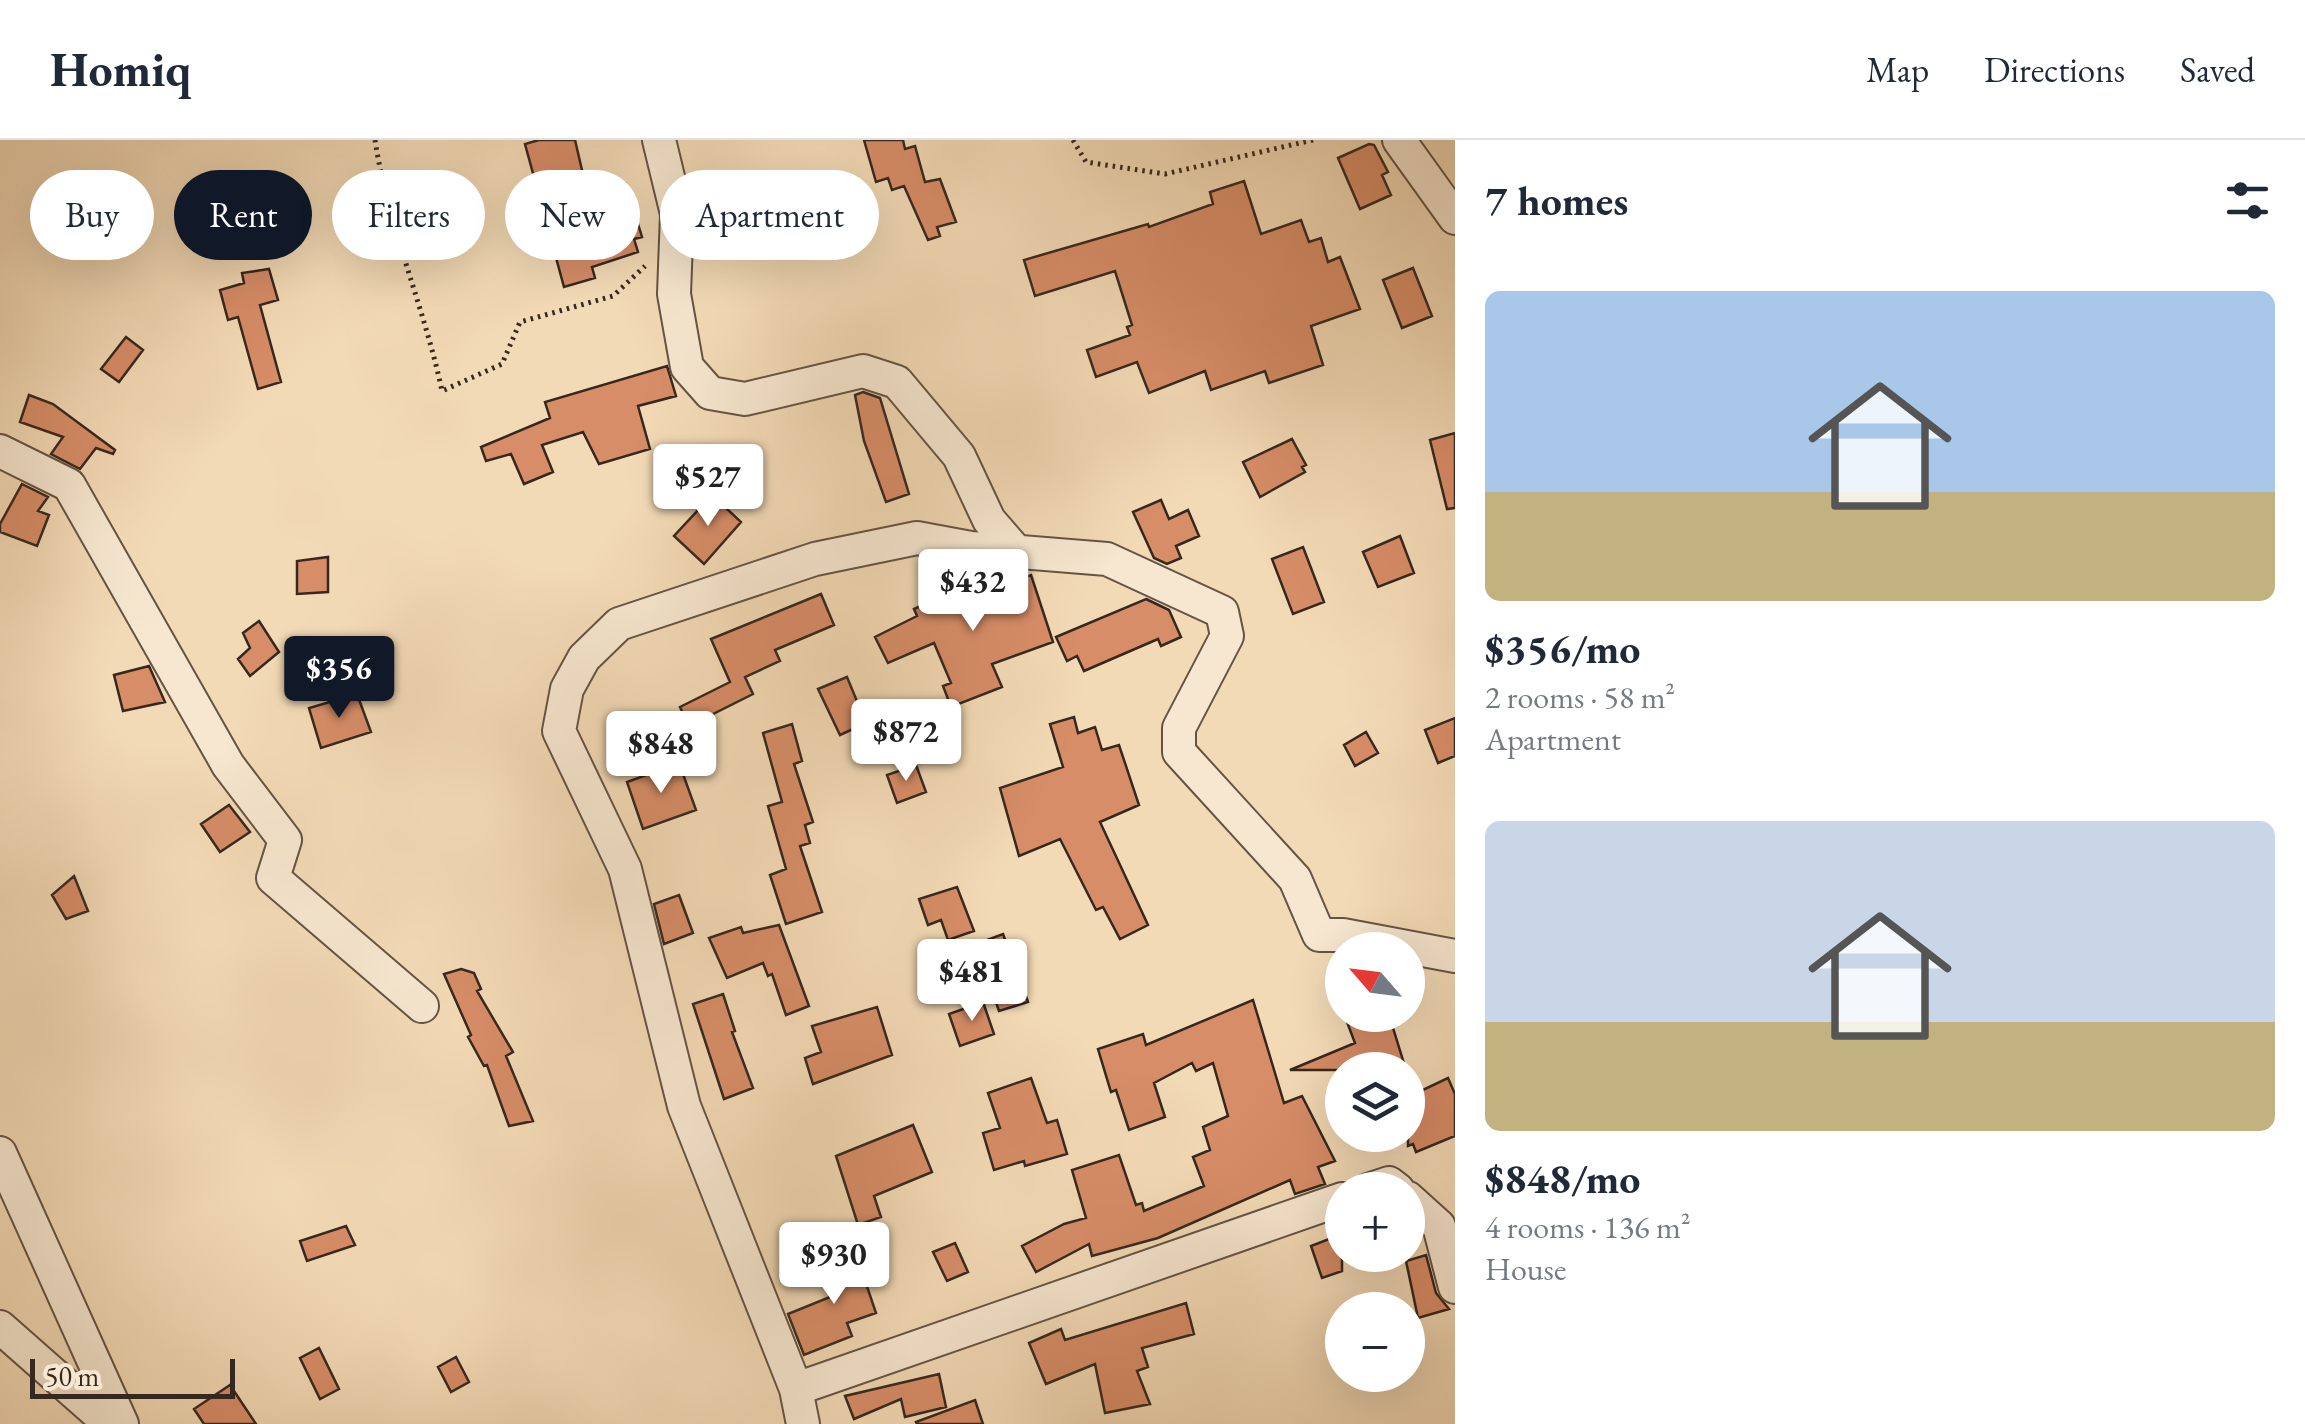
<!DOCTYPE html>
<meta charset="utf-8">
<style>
body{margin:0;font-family:"EB Garamond",serif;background:#f2f2f3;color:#1f2937;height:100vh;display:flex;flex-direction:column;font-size:38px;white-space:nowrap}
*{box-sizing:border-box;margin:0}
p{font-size:32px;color:#747a83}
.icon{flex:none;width:55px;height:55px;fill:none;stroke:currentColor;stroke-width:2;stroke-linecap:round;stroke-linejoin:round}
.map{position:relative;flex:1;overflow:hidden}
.panel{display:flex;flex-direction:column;background:#fff;width:850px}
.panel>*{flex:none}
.banner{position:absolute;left:30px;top:30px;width:950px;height:90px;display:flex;gap:20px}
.needle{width:65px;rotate:298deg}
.tools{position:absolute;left:1325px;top:792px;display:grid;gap:20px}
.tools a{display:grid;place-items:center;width:100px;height:100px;border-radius:50%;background:#fff;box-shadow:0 10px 40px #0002;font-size:50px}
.scale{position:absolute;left:30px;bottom:25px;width:205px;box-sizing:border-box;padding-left:10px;border:5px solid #36281e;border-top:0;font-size:28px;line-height:35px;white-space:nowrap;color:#36281e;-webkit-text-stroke:8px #f7e7d0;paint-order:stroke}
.price{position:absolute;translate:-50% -85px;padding:0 22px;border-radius:10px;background:#fff;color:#222;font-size:32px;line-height:65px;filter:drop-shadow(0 2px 5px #0008)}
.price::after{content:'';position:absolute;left:50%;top:60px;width:30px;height:22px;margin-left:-15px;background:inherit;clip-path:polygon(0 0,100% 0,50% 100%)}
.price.current{background:#111827;color:#fff}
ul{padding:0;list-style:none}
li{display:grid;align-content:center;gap:20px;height:530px;padding:0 30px}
li span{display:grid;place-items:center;height:310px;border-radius:15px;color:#555}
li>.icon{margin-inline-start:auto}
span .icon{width:180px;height:180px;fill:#fffc;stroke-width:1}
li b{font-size:42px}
h2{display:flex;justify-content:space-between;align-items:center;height:120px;padding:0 30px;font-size:42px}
.tag{padding:0 35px;border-radius:45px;background:#fff;box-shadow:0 10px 40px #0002;font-size:35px;line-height:90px}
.tag.current{background:#111827;color:#fff}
header{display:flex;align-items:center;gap:60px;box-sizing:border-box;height:140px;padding:0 50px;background:#fff;border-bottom:2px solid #e0e1e3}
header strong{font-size:48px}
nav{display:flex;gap:55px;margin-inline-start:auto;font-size:35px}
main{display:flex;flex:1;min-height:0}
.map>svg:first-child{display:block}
</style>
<header>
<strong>Homiq</strong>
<nav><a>Map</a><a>Directions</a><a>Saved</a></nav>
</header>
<main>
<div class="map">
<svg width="1455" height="1284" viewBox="0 0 1455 1284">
<rect width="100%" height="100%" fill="#f3dab6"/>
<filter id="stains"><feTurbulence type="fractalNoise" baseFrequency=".002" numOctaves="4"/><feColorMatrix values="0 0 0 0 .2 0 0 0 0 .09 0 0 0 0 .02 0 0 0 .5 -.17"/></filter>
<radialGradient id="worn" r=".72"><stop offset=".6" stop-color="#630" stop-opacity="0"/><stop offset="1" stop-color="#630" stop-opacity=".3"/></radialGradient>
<path fill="#d78d68" stroke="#36281e" stroke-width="2.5" d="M539,0H575L588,56L626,44L642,97L634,99L638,112L592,127L595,138L564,147L525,4Z
M864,0H903L905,9L915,6L925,42L940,39L956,82L937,87L940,96L928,100L904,46L892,50L888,38L876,42Z
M1369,4L1374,5L1388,32L1382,35L1391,55L1360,69L1338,18Z
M1244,41L1261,94L1301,80L1309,102L1321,98L1328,122L1340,117L1360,169L1311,186L1323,225L1269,243L1265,231L1211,250L1205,231L1149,253L1137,222L1096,237L1087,210L1130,195L1127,187L1132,185L1115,131L1035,156L1024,120L1148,84L1149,87L1213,64L1210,52Z
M1413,128L1432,176L1402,188L1383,140Z
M269,129L278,160L260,165L281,242L258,249L238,177L228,180L220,150L244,143L242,133Z
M126,197L143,210L119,242L101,229Z
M667,226L676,256L638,266L650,309L599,324L583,292L542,305L553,332L524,344L511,314L486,321L481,307L550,278L545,262Z
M863,252L880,258L909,354L886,362L864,301L855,255Z
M29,255L53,264L115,310L113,314L96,308L80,329L51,314L63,297L20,282Z
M1455,293V368L1447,369L1430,300Z
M1292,299L1306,325L1302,327L1305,332L1260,357L1243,322Z
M22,344L48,357L38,371L49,375L37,406L0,392V384Z
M712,355L741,382L704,424L674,396Z
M1161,360L1169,379L1188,370L1199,396L1176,406L1181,418L1167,424L1154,418L1133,372Z
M1400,396L1414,433L1378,447L1363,412Z
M1303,407L1324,462L1293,474L1272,419Z
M328,417V452L297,454V421Z
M1031,435L1053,502L992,524L1002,547L951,567L943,546L951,543L934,503L888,523L875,497L917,476L914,469L960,449L962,454L992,444L993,449Z
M821,454L834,485L775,510L780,521L745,537L753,554L689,586L680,567L730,542L711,499Z
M1146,459L1169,470L1181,497L1161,506L1158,499L1084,531L1077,516L1067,521L1056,497Z
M259,481L279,512L250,536L238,519L250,508L243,493Z
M149,526L165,562L123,571L114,535Z
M847,537L866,583L840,595L818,549Z
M357,554L371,592L321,608L309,568Z
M1074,577L1078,593L1095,587L1102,610L1119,605L1139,665L1100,682L1148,785L1120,799L1103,767L1096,770L1060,699L1019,716L1000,648L1063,627L1050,584Z
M1455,578V616L1438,623L1425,590Z
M792,584L802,621L794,624L813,682L805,685L810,703L800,706L822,772L786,784L770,735L786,729L768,666L782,662L763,593Z
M1366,592L1378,613L1355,626L1344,605Z
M679,623L696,670L643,689L627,642Z
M916,625L926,652L897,663L887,635Z
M229,665L250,692L220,712L201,684Z
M74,736L88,771L66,779L52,755Z
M957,747L974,791L948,800L941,780L928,785L919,759Z
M679,755L693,793L664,804L654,764Z
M779,785L809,866L786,875L772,834L768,836L763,823L727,838L709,798L741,787L743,793Z
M1003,794L1028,862L999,871L976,804Z
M461,829L474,833L481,849L477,851L513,912L506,916L533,981L509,986L487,925L484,926L468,897L471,895L444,834Z
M723,854L735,891L732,892L753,948L724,959L693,864Z
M1253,860L1284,963L1302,956L1335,1021L1318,1027L1325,1044L1295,1054L1290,1040L1158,1098L1092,1116L1089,1104L1036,1132L1022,1106L1064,1084L1086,1078L1072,1030L1119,1015L1136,1065L1142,1063L1144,1071L1204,1046L1193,1017L1210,1010L1203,987L1228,976L1213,923L1196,931L1192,923L1154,943L1165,977L1129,990L1116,950L1111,952L1098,909L1143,894L1146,905Z
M983,862L994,894L960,906L949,874Z
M877,867L892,915L813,944L805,918L821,912L812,886Z
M1370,875H1389L1406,930H1290L1355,903L1347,882Z
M1031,938L1047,983L1057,980L1067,1014L1025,1026L1024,1021L994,1030L983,993L1000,988L988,953Z
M1448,938L1455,954V996L1416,1012L1413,1004L1408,1006V957Z
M913,985L932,1032L874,1056L881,1077L858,1085L836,1016Z
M346,1086L355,1105L307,1121L300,1101Z
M1342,1094V1131L1322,1138L1311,1106Z
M955,1103L968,1132L947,1141L933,1112Z
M855,1111L876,1173L847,1183L852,1196L804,1215L788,1174L835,1155L823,1124Z
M1426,1115L1436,1153L1449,1169L1418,1178L1406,1121Z
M1186,1163L1194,1194L1142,1208L1148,1227L1137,1231L1150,1264L1105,1273L1095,1224L1046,1244L1029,1203L1061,1189L1065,1200Z
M319,1208L339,1249L320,1259L300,1218Z
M456,1217L469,1242L451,1252L438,1227Z
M939,1234L946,1267L905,1277L901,1259L854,1279L845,1256Z
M230,1245L256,1284H204L194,1269Z
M975,1260L983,1284H917L916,1282Z"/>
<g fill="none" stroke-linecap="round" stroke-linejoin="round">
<defs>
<path id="minor" d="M659,0L677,74L674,154L687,227L710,253L745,259L863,231L897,242L959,316L989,380L1015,410
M1399,0L1455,78
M0,311L69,345L228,625L285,700L273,738L422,866
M0,1013L122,1284
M1368,1050L1389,1043L1398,1050
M1408,1058L1439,1086L1455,1147
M0,1187L110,1284
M796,1249L1342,1059
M803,1284L796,1249L684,966L625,729L559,591L567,549L584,518L619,484L815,419L917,398L971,408L1107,419L1222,472L1227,496L1179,588V612L1295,739L1319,795H1343L1455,816"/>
</defs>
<use href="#minor" stroke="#655444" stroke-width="36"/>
<path stroke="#36281e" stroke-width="5" stroke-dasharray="2.5 5" stroke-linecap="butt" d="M375,0C388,86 424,166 442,251L502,224L520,182L613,156L645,126
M1073,0L1086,22L1165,34L1313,0"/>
<use href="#minor" stroke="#f7e7d0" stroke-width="32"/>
</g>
<rect width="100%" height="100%" filter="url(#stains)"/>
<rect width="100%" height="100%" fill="url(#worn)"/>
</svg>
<div class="tools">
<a><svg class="needle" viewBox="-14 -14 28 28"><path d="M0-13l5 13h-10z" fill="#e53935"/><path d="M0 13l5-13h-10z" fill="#747a83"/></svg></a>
<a><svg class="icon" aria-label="layers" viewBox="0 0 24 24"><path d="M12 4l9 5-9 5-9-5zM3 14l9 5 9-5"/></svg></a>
<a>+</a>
<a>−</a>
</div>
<div class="scale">50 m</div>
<b class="price" style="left:708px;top:389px">$527</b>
<b class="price" style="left:973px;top:494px">$432</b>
<b class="price current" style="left:339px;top:581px">$356</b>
<b class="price" style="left:906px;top:644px">$872</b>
<b class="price" style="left:661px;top:656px">$848</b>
<b class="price" style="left:972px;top:884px">$481</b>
<b class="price" style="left:834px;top:1167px">$930</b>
<div class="banner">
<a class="tag">Buy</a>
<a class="tag current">Rent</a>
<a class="tag">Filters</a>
<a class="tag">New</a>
<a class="tag">Apartment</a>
</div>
</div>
<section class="panel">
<h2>7 homes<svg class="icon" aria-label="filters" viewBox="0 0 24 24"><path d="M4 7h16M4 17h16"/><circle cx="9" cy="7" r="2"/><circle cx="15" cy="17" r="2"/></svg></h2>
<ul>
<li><span style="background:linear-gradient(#a9c7e8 65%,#c2b280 0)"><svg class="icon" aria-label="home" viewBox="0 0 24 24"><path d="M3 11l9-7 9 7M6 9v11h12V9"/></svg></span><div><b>$356/mo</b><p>2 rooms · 58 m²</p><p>Apartment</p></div></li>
<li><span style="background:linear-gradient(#c9d6e8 65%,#c2b280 0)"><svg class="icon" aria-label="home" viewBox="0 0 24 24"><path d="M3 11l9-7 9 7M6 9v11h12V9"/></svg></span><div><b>$848/mo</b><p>4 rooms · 136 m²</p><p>House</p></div></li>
</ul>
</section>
</main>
